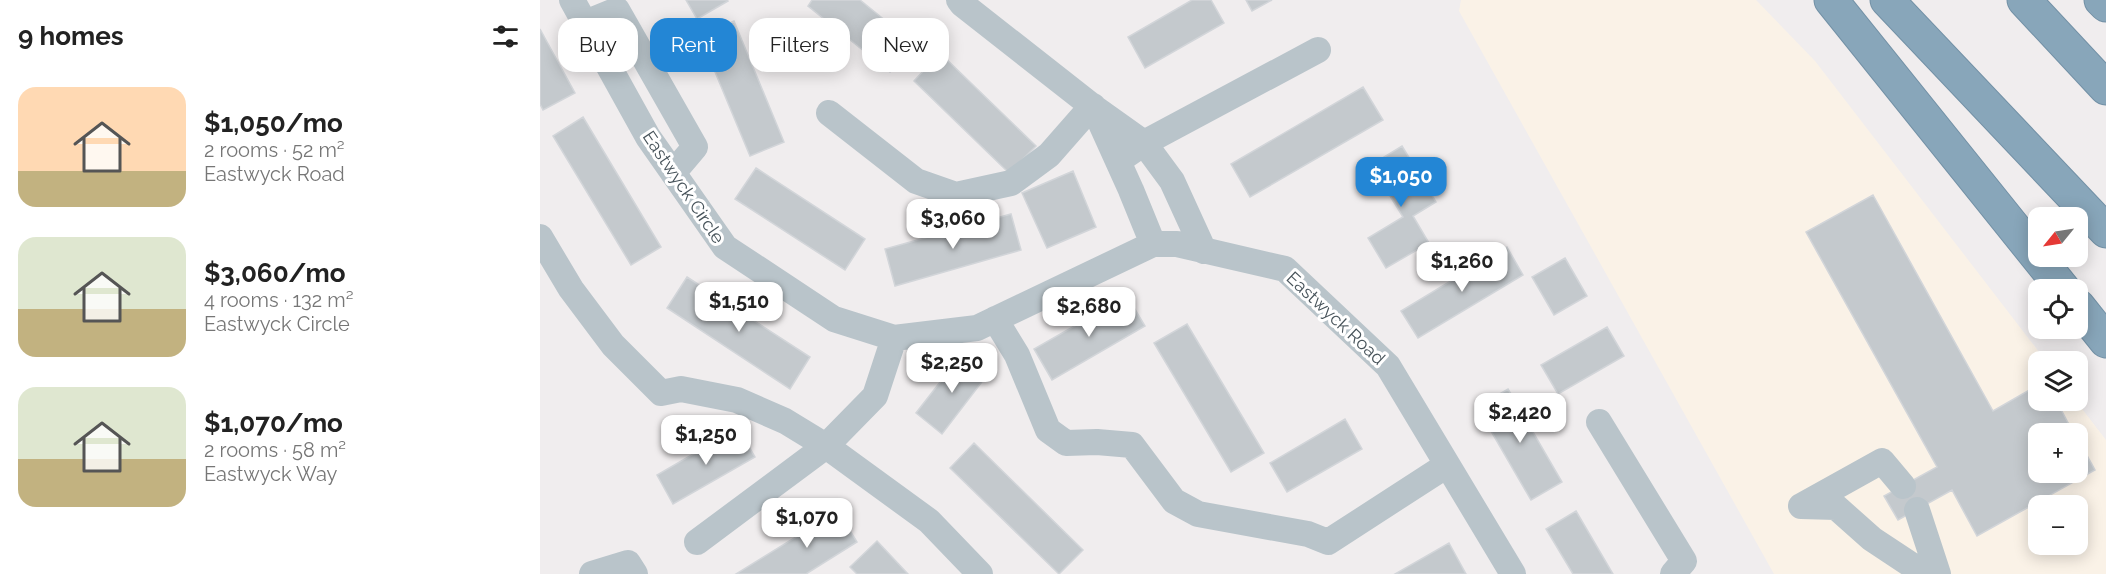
<!DOCTYPE html>
<meta charset="utf-8">
<style>
body{margin:0;font-family:Raleway,sans-serif;background:#f6f6f6;color:#222;height:100vh;display:flex;flex-direction:column;font-size:22px;white-space:nowrap}
*{box-sizing:border-box;margin:0}
p{font-size:20px;color:#767676}
.icon{flex:none;width:33px;height:33px;fill:none;stroke:currentColor;stroke-width:2;stroke-linecap:round;stroke-linejoin:round}
.map{position:relative;flex:1;overflow:hidden}
.drawer{display:flex;flex-direction:column;background:#fff;width:540px}
.drawer>*{flex:none}
.top-card{position:absolute;left:18px;top:18px;width:570px;height:54px;display:flex;gap:12px}
.needle{width:39px;rotate:240deg}
.controls{position:absolute;left:1488px;top:207px;display:grid;gap:12px}
.controls a{display:grid;place-items:center;width:60px;height:60px;border-radius:12px;background:#fff;box-shadow:0 3px 15px #0003;font-size:30px}
.price{position:absolute;translate:-50% -51px;padding:0 14px;border-radius:12px;background:#fff;color:#222;font-size:20px;line-height:39px;filter:drop-shadow(0 2px 3px #0008)}
.price::after{content:'';position:absolute;left:50%;top:36px;width:18px;height:14px;margin-left:-9px;background:inherit;clip-path:polygon(0 0,100% 0,50% 100%)}
.price.active{background:#2386d5;color:#fff}
ul{padding:0;list-style:none}
li{display:flex;align-items:center;gap:18px;height:150px;padding:0 18px}
li span{display:grid;place-items:center;flex:none;width:168px;height:120px;border-radius:18px;color:#555}
li>.icon{margin-inline-start:auto}
span .icon{width:72px;height:72px;fill:#fffc;stroke-width:1}
li b{font-size:26px}
h2{display:flex;justify-content:space-between;align-items:center;height:72px;padding:0 18px;font-size:26px}
.chip{padding:0 21px;border-radius:18px;background:#fff;box-shadow:0 3px 15px #0003;font-size:21px;line-height:54px}
.chip.active{background:#2386d5;color:#fff}
main{display:flex;flex:1;min-height:0}
.map>svg:first-child{display:block}
</style>
<main>
<section class="drawer">
<h2>9 homes<svg class="icon" aria-label="filters" viewBox="0 0 24 24"><path d="M4 7h16M4 17h16"/><circle cx="9" cy="7" r="2"/><circle cx="15" cy="17" r="2"/></svg></h2>
<ul>
<li><span style="background:linear-gradient(#ffd9b3 70%,#c2b280 0)"><svg class="icon" aria-label="home" viewBox="0 0 24 24"><path d="M3 11l9-7 9 7M6 9v11h12V9"/></svg></span><div><b>$1,050/mo</b><p>2 rooms · 52 m²</p><p>Eastwyck Road</p></div></li>
<li><span style="background:linear-gradient(#dfe7d0 60%,#c2b280 0)"><svg class="icon" aria-label="home" viewBox="0 0 24 24"><path d="M3 11l9-7 9 7M6 9v11h12V9"/></svg></span><div><b>$3,060/mo</b><p>4 rooms · 132 m²</p><p>Eastwyck Circle</p></div></li>
<li><span style="background:linear-gradient(#dfe7d0 60%,#c2b280 0)"><svg class="icon" aria-label="home" viewBox="0 0 24 24"><path d="M3 11l9-7 9 7M6 9v11h12V9"/></svg></span><div><b>$1,070/mo</b><p>2 rooms · 58 m²</p><p>Eastwyck Way</p></div></li>
</ul>
</section>
<div class="map">
<svg width="1566" height="574" viewBox="0 0 1566 574">
<rect width="100%" height="100%" fill="#f0edee"/>
<path fill="#faf2e7" fill-rule="evenodd" d="M921,0H1216L1275,61L1506,361L1498,362V400L1536,401L1566,440V574H1234L919,11ZM1498,434H1538V472H1498ZM1498,506H1538V544H1498Z"/>
<path fill="#c4c9cd" stroke="#d2d5d9" stroke-width="1.5" d="M146,0H187L188,1L157,19Z
M272,0H320L373,43L350,72L268,6Z
M652,0H671L684,23L605,68L588,37Z
M706,0H732L712,11Z
M194,21L244,142L210,156L160,36Z
M0,29L35,93L3,110L0,104Z
M400,53L496,146L469,173L374,81Z
M823,87L843,120L710,197L691,164Z
M43,117L121,247L91,265L13,136Z
M862,146L896,202L873,216L889,243L846,268L828,238L863,217L831,165Z
M216,168L325,239L305,270L195,199Z
M533,171L556,227L507,248L482,193Z
M1333,195L1453,411L1498,385V400H1516L1534,434H1498V472H1538V439L1555,470L1437,536L1412,490L1358,520L1344,496L1397,467L1266,232Z
M471,214L481,250L355,286L345,249Z
M967,247L983,275L878,338L861,311Z
M1025,258L1047,296L1014,315L992,277Z
M147,277L270,357L250,389L127,308Z
M587,296L605,326L512,380L494,349Z
M647,324L724,453L691,472L614,343Z
M1067,327L1084,356L1018,394L1001,365Z
M422,354L448,374L402,434L376,413Z
M968,389L1022,482L991,500L937,407Z
M805,419L822,449L747,492L730,463Z
M198,428L215,457L133,504L117,475Z
M434,443L543,550L519,574L410,468Z
M298,511L317,542L266,574H196Z
M1036,511L1073,574H1033L1006,529Z
M337,541L368,574H317L310,567Z
M909,543L926,574H855Z"/>
<g fill="none" stroke-linecap="round" stroke-linejoin="round">
<defs>
<path id="highway" d="M1291,0L1524,290
M1347,0L1566,231
M1484,0L1566,88
M1561,0L1566,5
M1538,306L1566,341"/>
</defs>
<use href="#highway" stroke="#7391a6" stroke-width="35"/>
<path stroke="#b9c4ca" stroke-width="26" d="M32,0L108,137L185,247L294,319L354,338L437,328L613,244H637L745,269L848,366L973,574
M419,0L422,4L552,106L604,143L632,181L664,251
M45,23L77,10L155,147L133,173
M553,106L591,190L613,244
M289,113L376,181L416,195L471,183L509,155L552,106
M578,161L604,143L778,50
M0,237L31,289L73,345L121,393L141,389L197,400L245,421L286,446L389,521L440,574
M455,319L477,355L508,430L526,443L557,442L592,445L634,501L658,514L768,534L788,542L907,465
M1059,422L1144,561L1133,574
M1261,506L1296,507L1332,539L1385,574
M1261,506L1342,461L1363,486
M1377,510L1398,574
M157,542L286,446L335,396L354,338
M52,574L88,563L95,574"/>
<use href="#highway" stroke="#88a6ba" stroke-width="33"/>
</g>
<g text-anchor="middle" dominant-baseline="central" stroke-width="6" stroke-linejoin="round" paint-order="stroke">
<g font-size="18" fill="#47535a" stroke="#fff">
<text transform="translate(144 187) rotate(56)">Eastwyck Circle</text>
<text transform="translate(796 318) rotate(43)">Eastwyck Road</text>
</g>
</g>
</svg>
<div class="controls">
<a><svg class="needle" viewBox="-14 -14 28 28"><path d="M0-13l5 13h-10z" fill="#e53935"/><path d="M0 13l5-13h-10z" fill="#767676"/></svg></a>
<a><svg class="icon" aria-label="locate" viewBox="0 0 24 24"><circle cx="12" cy="12" r="6"/><path d="M12 2v4M12 18v4M2 12h4M18 12h4"/></svg></a>
<a><svg class="icon" aria-label="layers" viewBox="0 0 24 24"><path d="M12 4l9 5-9 5-9-5zM3 14l9 5 9-5"/></svg></a>
<a>+</a>
<a>−</a>
</div>
<b class="price active" style="left:861px;top:208px">$1,050</b>
<b class="price" style="left:413px;top:250px">$3,060</b>
<b class="price" style="left:922px;top:293px">$1,260</b>
<b class="price" style="left:199px;top:333px">$1,510</b>
<b class="price" style="left:549px;top:338px">$2,680</b>
<b class="price" style="left:412px;top:394px">$2,250</b>
<b class="price" style="left:980px;top:444px">$2,420</b>
<b class="price" style="left:166px;top:466px">$1,250</b>
<b class="price" style="left:267px;top:549px">$1,070</b>
<div class="top-card">
<a class="chip">Buy</a>
<a class="chip active">Rent</a>
<a class="chip">Filters</a>
<a class="chip">New</a>
</div>
</div>
</main>
